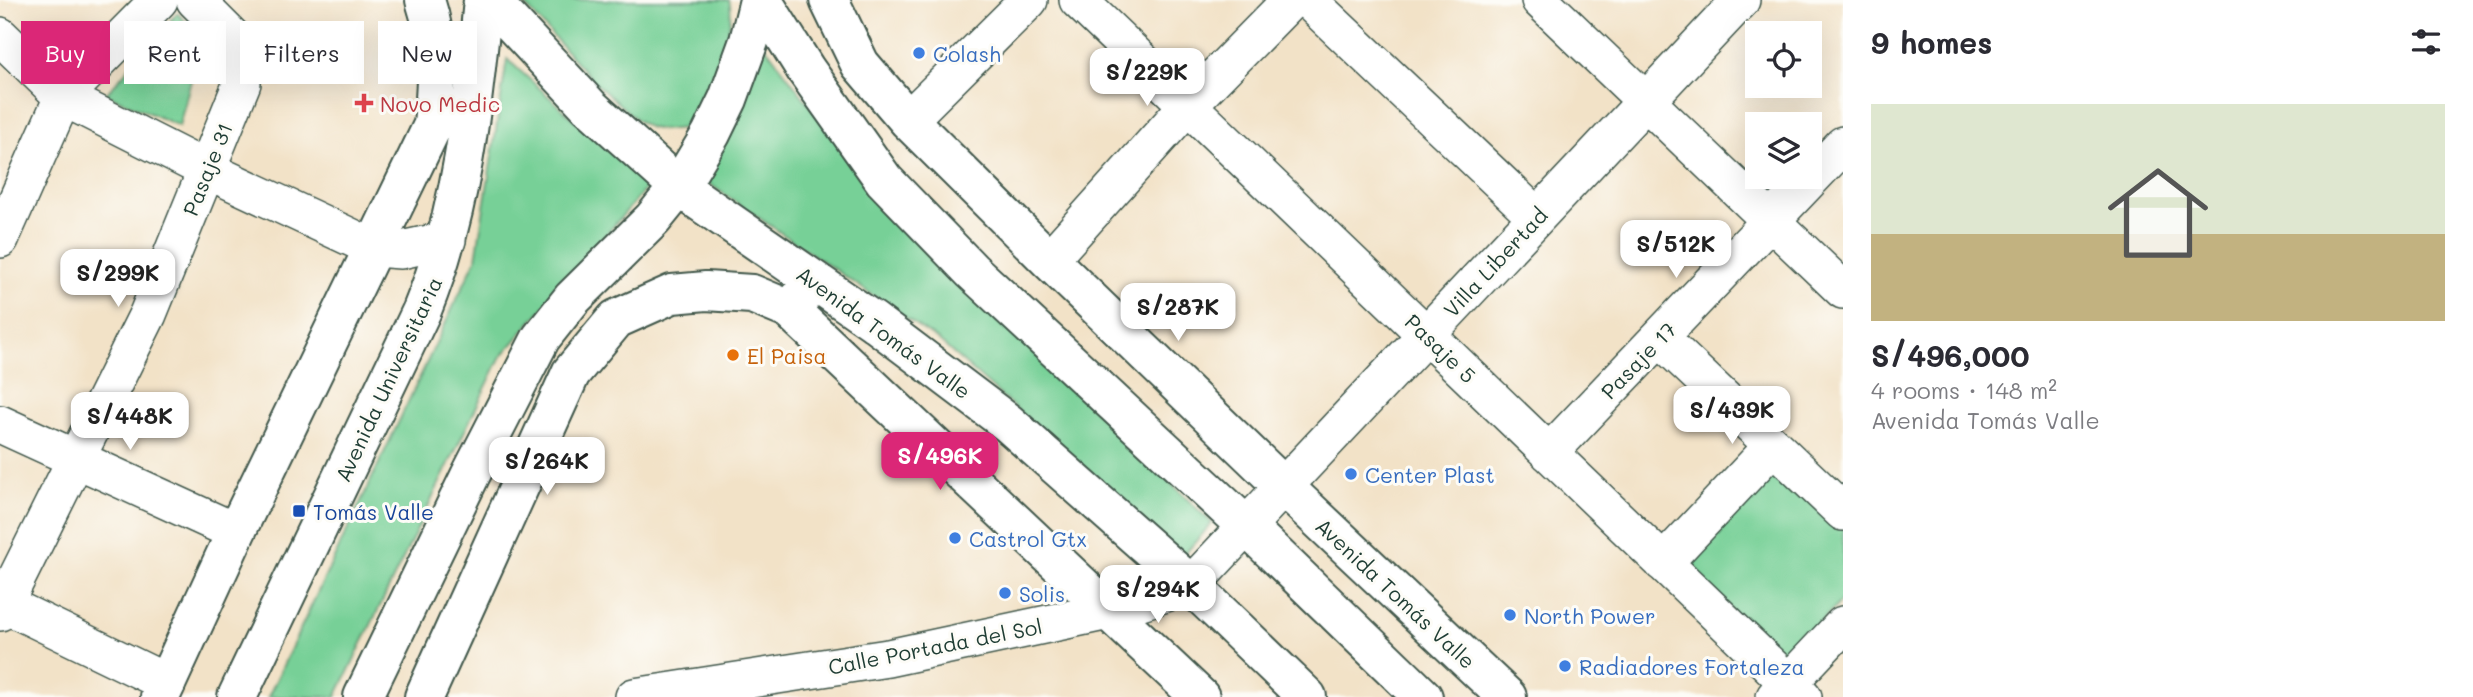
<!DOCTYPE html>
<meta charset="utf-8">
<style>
body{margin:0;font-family:Mali,sans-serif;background:#f2f2f3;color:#2b2b33;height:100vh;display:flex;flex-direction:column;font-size:26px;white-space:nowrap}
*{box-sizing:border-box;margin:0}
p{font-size:23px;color:#7c7c81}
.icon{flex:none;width:38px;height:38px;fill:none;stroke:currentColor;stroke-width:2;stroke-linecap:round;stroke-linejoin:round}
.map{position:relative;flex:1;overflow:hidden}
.details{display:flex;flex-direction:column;background:#fff;width:630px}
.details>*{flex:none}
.guide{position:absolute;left:21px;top:21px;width:665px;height:63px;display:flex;gap:14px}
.buttons{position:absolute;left:1745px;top:21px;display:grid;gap:14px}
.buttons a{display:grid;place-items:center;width:77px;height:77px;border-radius:0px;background:#fff;box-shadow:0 7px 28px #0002;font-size:35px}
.price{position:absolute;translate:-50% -60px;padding:0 16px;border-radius:14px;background:#fff;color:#222;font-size:23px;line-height:46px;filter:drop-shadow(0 2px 4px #0008)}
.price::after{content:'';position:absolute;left:50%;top:42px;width:21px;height:16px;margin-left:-10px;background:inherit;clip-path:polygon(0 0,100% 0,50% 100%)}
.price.on{background:#db2777;color:#fff}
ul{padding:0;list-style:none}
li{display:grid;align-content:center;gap:14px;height:371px;padding:0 28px}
li span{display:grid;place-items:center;height:217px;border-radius:0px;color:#555}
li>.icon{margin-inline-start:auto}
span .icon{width:126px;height:126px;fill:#fffc;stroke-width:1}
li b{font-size:30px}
h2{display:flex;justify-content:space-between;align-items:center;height:84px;padding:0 28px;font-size:30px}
.chip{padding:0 24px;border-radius:0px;background:#fff;box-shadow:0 7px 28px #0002;font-size:24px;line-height:63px}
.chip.on{background:#db2777;color:#fff}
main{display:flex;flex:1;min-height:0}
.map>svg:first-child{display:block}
</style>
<main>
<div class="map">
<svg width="1843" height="697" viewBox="0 0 1843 697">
<rect width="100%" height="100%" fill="#fdfcf7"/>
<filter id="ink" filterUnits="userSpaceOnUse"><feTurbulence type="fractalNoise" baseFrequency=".0143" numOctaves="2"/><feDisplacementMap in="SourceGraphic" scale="14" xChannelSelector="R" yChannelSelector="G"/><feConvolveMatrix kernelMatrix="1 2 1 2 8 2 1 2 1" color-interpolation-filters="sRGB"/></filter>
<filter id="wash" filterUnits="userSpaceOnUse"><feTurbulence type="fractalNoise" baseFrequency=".00686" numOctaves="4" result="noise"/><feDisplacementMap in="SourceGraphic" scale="28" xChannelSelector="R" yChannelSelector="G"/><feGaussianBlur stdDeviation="1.57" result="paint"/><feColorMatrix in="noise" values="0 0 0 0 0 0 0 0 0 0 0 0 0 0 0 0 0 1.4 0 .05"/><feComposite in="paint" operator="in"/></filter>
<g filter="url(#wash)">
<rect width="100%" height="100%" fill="#f2e2c7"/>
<path fill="#77d097" stroke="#4b8666" stroke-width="2" d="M523,0H729C738,29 703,105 684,128L665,130L650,128L637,120L595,83L526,6Z
M177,13L202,38L179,126L106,94Z
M765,46L893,216L1212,523L1183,556L938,340L705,181Z
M507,59L648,186L500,358L336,697H268L476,259Z
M1777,464L1843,528V599L1783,661L1684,564Z"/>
</g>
<g filter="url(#ink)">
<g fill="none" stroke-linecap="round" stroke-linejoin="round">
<defs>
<path id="street" d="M1078,0L1803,697
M1308,0L1537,217
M1540,0L1843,290
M0,36L63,97L207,170L374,248L401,250L447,240
M908,120L1029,0
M0,239L63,97L159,0
M1049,260L1189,104L1291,0
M1660,338L1843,512
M0,424L236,532
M1549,453L1843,145
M1663,563L1773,446
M0,602L167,683
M0,612L148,314L242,83V47L195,0
M634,697L888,658L1109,611L1191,585L1741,0
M1775,697L1843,625"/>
<path id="secondary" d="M829,0L860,64L908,120L1049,260L1283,486L1507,697
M160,697L236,532L433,125C437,78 440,46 425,0
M424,697L571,373L616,319L672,294L706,291L752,294L790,310L1200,697"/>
<path id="primary" d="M490,0L589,106L679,187L873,321L1008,423L1191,585L1307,697
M762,0L806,70L884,180L972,271L1246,526L1423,697
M790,310L814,281
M237,697L422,310C462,212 473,105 483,0
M363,697L470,476L541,338L572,299L653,219L679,187L711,134L728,99L749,41L759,0"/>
</defs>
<use href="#street" stroke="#3f564a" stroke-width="40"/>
<use href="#secondary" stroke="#3f564a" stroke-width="42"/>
<use href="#primary" stroke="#3f564a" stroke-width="42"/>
<use href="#street" stroke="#fff" stroke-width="37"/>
<use href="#secondary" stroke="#fff" stroke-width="38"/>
<use href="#primary" stroke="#fff" stroke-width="38"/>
</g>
</g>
<g fill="#3f7fe0" stroke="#fdfcf7" stroke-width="2.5">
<circle cx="919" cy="53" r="7"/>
<circle cx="1351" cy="474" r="7"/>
<circle cx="955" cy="538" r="7"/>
<circle cx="1005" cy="593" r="7"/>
<circle cx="1510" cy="615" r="7"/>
<circle cx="1565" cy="666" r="7"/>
</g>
<path fill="#e0444e" stroke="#fdfcf7" stroke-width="2.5" d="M360.5 92.5h7v7h7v7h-7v7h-7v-7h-7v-7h7z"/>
<circle fill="#e8710a" stroke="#fdfcf7" stroke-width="2.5" cx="733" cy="355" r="7"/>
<rect fill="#1a4fb4" stroke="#fdfcf7" stroke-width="2.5" x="292" y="504" width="14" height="14" rx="3.5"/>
<g text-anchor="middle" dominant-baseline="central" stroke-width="6" stroke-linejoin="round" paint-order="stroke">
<g font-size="21" fill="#366cbe" stroke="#fdfcf7" text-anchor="start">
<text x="933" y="53">Colash</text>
<text x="1365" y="474">Center Plast</text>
<text x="969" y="538">Castrol Gtx</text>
<text x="1019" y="593">Solis</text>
<text x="1524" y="615">North Power</text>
<text x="1579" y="666">Radiadores Fortaleza</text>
</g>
<g font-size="21" fill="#be3a42" stroke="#fdfcf7" text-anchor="start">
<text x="380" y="103">Novo Medic</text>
</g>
<g font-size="21" fill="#1f3d34" stroke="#fdfcf7">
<text transform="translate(207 169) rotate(-68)">Pasaje 31</text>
<text transform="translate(1495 262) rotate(-47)">Villa Libertad</text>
<text transform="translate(884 332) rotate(36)">Avenida Tomás Valle</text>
<text transform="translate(1441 348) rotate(44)">Pasaje 5</text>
<text transform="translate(1638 360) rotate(-46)">Pasaje 17</text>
<text transform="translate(388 379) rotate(-65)">Avenida Universitaria</text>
<text transform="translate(1396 593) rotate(43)">Avenida Tomás Valle</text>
<text transform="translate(935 646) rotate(-11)">Calle Portada del Sol</text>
</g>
<g font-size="21" fill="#c56008" stroke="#fdfcf7" text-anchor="start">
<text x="747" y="355">El Paisa</text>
</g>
<g font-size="21" fill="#164399" stroke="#fdfcf7" text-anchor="start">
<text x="313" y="511">Tomás Valle</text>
</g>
</g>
</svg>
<div class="buttons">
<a><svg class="icon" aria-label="locate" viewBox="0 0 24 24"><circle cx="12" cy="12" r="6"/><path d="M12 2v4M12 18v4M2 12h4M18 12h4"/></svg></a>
<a><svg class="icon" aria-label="layers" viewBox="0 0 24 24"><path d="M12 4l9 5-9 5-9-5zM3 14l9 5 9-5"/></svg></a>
</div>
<b class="price" style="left:1147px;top:108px">S/229K</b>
<b class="price" style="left:1676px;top:280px">S/512K</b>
<b class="price" style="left:118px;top:309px">S/299K</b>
<b class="price" style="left:1178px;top:343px">S/287K</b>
<b class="price" style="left:1732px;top:446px">S/439K</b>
<b class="price" style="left:130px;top:452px">S/448K</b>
<b class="price on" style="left:940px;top:492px">S/496K</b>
<b class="price" style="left:547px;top:497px">S/264K</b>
<b class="price" style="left:1158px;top:625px">S/294K</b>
<div class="guide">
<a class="chip on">Buy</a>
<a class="chip">Rent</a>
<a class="chip">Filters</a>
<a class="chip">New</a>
</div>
</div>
<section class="details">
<h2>9 homes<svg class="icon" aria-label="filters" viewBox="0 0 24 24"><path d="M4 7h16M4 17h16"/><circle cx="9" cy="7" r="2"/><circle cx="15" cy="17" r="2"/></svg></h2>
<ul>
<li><span style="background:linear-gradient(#dfe7d0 60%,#c2b280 0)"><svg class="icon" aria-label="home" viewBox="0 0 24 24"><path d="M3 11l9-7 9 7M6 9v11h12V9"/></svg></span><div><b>S/496,000</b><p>4 rooms · 148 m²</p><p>Avenida Tomás Valle</p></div></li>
</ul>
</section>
</main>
